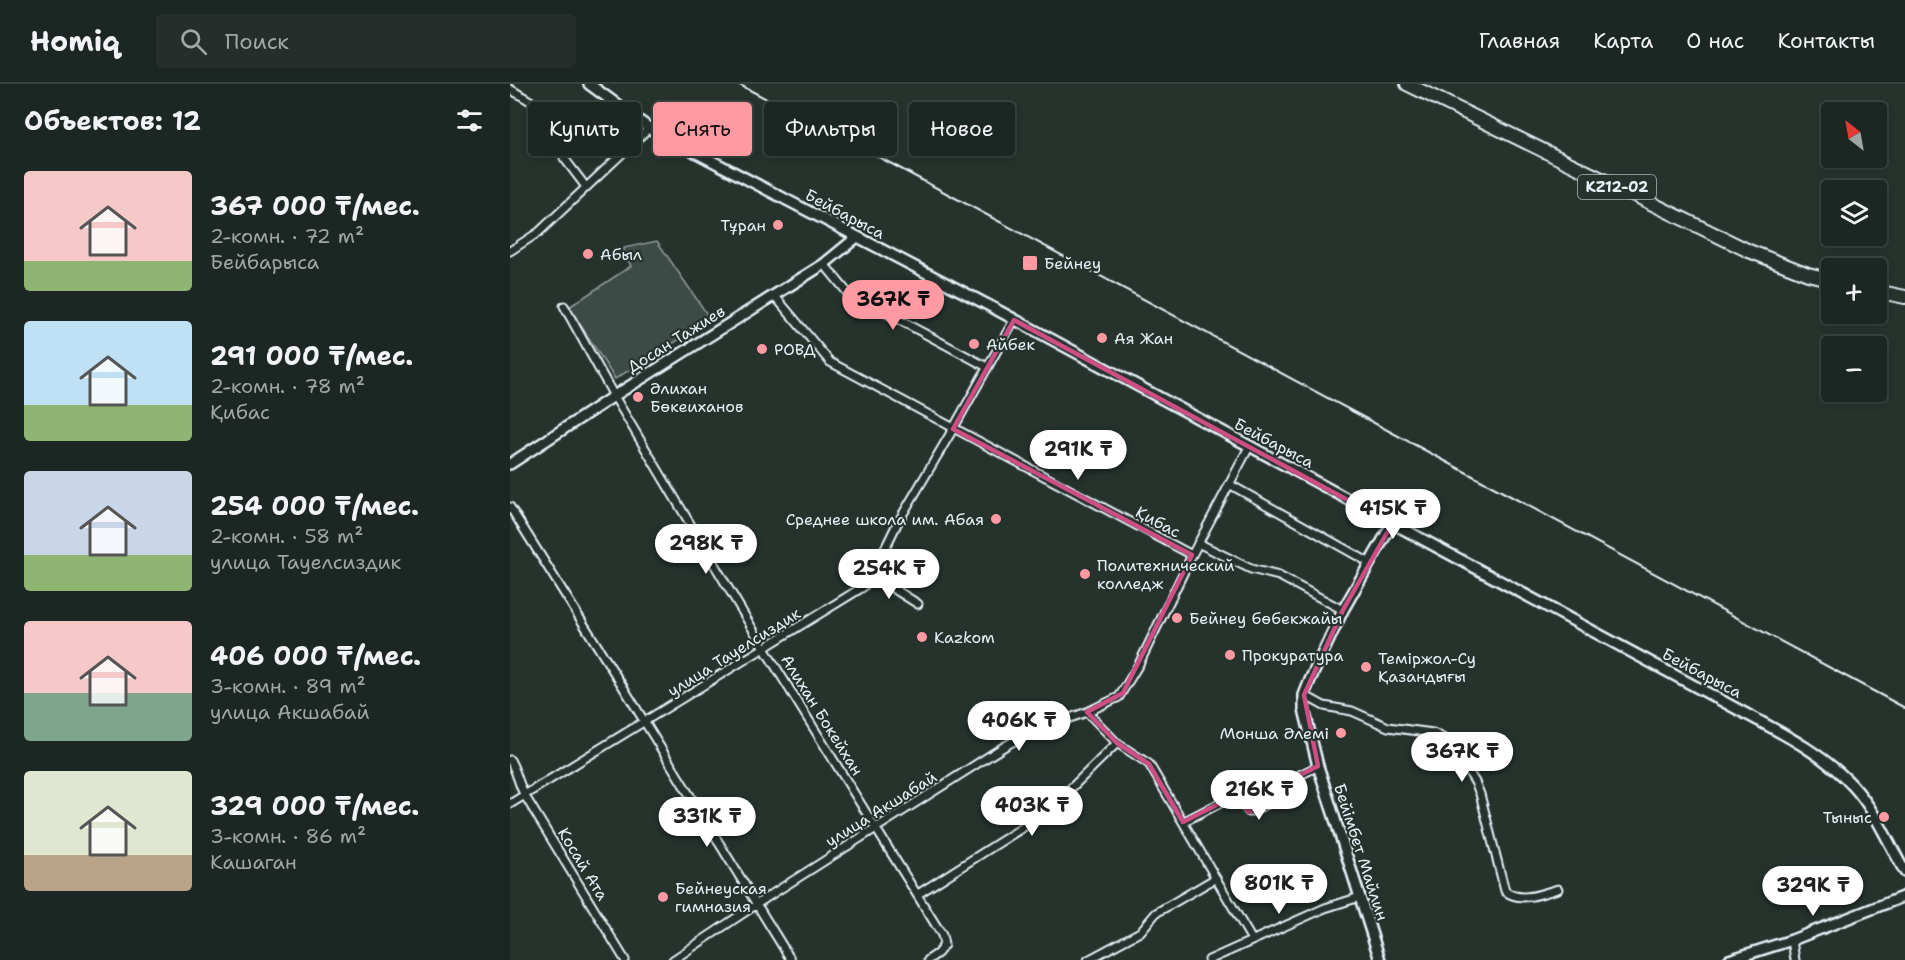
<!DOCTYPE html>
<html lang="ru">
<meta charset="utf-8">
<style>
body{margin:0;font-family:"Shantell Sans",sans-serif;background:#252e2a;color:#f1f3f6;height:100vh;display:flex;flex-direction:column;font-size:22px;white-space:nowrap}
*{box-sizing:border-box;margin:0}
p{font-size:20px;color:#a0a5a5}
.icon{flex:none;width:33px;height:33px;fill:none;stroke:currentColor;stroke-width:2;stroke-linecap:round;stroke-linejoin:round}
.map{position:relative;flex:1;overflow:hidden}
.sheet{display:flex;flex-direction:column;background:#1c2622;width:510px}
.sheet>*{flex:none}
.guide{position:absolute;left:18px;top:18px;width:570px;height:54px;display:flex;gap:12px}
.needle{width:39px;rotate:329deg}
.buttons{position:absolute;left:1311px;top:18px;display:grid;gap:12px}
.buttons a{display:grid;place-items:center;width:66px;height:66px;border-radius:6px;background:#1c2622;box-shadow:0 3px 9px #0003,0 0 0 2px #3a4340;font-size:30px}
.price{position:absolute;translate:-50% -51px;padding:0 14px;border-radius:21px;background:#fff;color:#222;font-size:20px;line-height:39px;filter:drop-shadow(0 2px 3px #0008)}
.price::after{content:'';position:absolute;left:50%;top:36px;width:18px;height:14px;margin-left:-9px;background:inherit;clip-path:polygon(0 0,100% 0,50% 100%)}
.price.on{background:#ff9aa2;color:#111}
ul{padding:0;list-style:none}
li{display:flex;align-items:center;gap:18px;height:150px;padding:0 24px}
li span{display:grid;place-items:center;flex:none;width:168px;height:120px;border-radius:6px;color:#555}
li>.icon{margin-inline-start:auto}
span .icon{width:72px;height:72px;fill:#fffc;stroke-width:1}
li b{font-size:26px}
h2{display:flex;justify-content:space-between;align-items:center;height:72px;padding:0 24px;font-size:26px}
.chip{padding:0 21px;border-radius:6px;background:#1c2622;box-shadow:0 3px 9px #0003,0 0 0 2px #3a4340;font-size:21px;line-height:54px}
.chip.on{background:#ff9aa2;color:#111}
header{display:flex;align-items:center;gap:36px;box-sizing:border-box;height:84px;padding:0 30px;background:#1c2622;border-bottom:2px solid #3a4340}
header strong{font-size:28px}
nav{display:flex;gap:33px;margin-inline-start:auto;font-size:21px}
.search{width:420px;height:54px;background:#252e2a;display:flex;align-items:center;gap:15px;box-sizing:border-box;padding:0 21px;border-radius:6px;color:#a0a5a5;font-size:22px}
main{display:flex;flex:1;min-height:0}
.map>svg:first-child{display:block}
</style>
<header>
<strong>Homiq</strong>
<div class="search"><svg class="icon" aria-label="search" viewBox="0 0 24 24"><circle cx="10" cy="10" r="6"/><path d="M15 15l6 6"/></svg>Поиск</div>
<nav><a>Главная</a><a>Карта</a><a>О нас</a><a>Контакты</a></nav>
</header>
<main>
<section class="sheet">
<h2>Объектов: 12<svg class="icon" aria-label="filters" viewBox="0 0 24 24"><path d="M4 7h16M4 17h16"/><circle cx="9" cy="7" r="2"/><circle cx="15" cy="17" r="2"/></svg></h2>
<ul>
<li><span style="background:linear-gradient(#f6c9c9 75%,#8fb573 0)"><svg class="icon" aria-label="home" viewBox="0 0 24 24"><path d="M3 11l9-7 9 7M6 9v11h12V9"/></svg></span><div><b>367 000 ₸/мес.</b><p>2-комн. · 72 m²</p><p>Бейбарыса</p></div></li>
<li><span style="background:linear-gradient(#bfe0f5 70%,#8fb573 0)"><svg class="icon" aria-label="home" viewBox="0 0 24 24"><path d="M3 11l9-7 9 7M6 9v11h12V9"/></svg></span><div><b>291 000 ₸/мес.</b><p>2-комн. · 78 m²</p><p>Қибас</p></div></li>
<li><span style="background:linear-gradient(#c9d6e8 70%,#8fb573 0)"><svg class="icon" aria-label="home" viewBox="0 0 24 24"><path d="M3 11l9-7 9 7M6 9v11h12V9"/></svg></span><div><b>254 000 ₸/мес.</b><p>2-комн. · 58 m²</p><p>улица Тауелсиздик</p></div></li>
<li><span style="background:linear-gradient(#f6c9c9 60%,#7fa58c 0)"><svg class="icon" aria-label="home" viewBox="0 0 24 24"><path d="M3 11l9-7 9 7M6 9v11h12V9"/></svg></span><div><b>406 000 ₸/мес.</b><p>3-комн. · 89 m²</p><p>улица Акшабай</p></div></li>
<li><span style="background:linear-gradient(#dfe7d0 70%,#b9a48a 0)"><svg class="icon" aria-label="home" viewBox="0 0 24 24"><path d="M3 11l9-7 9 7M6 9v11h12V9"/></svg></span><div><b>329 000 ₸/мес.</b><p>3-комн. · 86 m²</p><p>Кашаган</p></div></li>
</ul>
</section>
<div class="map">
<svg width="1395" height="876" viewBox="0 0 1395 876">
<rect width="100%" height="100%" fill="#26332d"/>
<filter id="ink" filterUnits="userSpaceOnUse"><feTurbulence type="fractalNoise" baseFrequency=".0167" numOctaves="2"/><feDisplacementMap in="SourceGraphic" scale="12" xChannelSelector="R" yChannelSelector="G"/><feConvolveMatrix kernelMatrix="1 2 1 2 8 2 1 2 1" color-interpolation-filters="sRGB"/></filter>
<g filter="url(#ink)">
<path fill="#3e4b47" stroke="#939ea0" stroke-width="1.5" d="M147,157L201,236L105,295L59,223L121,182L114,169V164Z"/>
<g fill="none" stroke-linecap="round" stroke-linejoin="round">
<defs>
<path id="street" d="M0,5L49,34L54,74L76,103
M0,167L29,148L139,44
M314,180L337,208L477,283
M264,211L320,278L682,471
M54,222L104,312L254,564L432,851L434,861L428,869L418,876
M719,400L860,479
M0,423L115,606L281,876
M688,459L741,485L769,492L833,526
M362,491L408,520
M794,611L814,622L842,627L878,643L923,649L939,657L965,698L970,710L995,807C1011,819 1030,810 1048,805
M577,628L607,659L639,680L742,856
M0,676C7,688 8,699 15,712L115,876
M0,720L353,503L362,491L387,440L443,345L504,236
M673,738L716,716L730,717L739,728L769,715L784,694L808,682
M408,810L537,728L607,659
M1282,856L1285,876
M163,876L259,812L495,662L523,647L577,628L609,613L629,580L682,471L739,363
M578,876L630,848L646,829L706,794
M699,876L815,824L850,813"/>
<path id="secondary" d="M79,0L139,44L476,220L1216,619C1259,643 1309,665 1343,702C1365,726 1379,760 1395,788
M0,380L104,312L314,180L347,153
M870,876L808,682L794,625V611L800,596L833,526L882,440
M1219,876L1282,856L1395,812"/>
<path id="highway" d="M897,0L1239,167L1298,190L1322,196
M1366,207L1395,213"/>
</defs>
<use href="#street" stroke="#e8f1f8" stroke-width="11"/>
<use href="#secondary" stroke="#e8f1f8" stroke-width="14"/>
<use href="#highway" stroke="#e8f1f8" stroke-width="16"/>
<use href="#street" stroke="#26332d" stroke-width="7"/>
<use href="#secondary" stroke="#26332d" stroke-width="9"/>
<use href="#highway" stroke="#26332d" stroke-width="12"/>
<path stroke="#e8f1f8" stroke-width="2" d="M228,0L380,79L1395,624"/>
</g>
</g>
<path fill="none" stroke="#cc4e82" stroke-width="4.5" stroke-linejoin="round" d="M504,236L882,440L833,526L794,611L808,682L784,694L769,715L739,728L730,717L716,716L673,738L639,680L607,659L577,628L613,609L682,471L443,345Z"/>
<g fill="#ff9aa2" stroke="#26332d" stroke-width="2">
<circle cx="268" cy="141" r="6"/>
<circle cx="78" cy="170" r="6"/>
<rect x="512" y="171" width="16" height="16" rx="3"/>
<circle cx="592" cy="254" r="6"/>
<circle cx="464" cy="260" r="6"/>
<circle cx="252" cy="265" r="6"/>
<circle cx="128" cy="313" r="6"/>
<circle cx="486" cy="435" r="6"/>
<circle cx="575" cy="490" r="6"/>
<circle cx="667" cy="534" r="6"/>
<circle cx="412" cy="553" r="6"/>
<circle cx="720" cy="571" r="6"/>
<circle cx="856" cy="583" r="6"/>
<circle cx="831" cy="649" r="6"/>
<circle cx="1374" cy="733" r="6"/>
<circle cx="153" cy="813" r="6"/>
</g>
<g text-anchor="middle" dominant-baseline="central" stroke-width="4.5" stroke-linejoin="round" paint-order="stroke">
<rect fill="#26332d" stroke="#aeb8bb" stroke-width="1.5" x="1068" y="91" width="78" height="24" rx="4.5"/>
<g font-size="15" font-weight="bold" fill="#e8f1f8">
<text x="1107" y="103">KZ12-02</text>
</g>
<g font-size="16" fill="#e8f1f8" stroke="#26332d">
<text transform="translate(335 130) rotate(28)">Бейбарыса</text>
<text transform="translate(166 255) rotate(-32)">Досан Тажиев</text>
<text transform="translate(764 359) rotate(28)">Бейбарыса</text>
<text transform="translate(648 438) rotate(28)">Қибас</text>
<text transform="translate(224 568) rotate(-32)">улица Тауелсиздик</text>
<text transform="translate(1192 589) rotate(28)">Бейбарыса</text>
<text transform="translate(312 631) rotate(58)">Алихан Бокейхан</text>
<text transform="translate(371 725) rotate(-32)">улица Акшабай</text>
<text transform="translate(851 768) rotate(72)">Бейімбет Майлин</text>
<text transform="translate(73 780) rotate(59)">Косай Ата</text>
</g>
<g font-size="16" fill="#e8f1f8" stroke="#26332d" text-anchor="start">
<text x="256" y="141" text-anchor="end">Тұран</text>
<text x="90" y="170">Абыл</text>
<text x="534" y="179">Бейнеу</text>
<text x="604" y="254">Ая Жан</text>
<text x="476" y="260">Айбек</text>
<text x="264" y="265">РОВД</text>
<text x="140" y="304">Әлихан<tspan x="140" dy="18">Бөкеиханов</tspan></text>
<text x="474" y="435" text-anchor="end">Среднее школа им. Абая</text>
<text x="587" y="481">Политехнический<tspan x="587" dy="18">колледж</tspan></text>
<text x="679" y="534">Бейнеу бөбекжайы</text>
<text x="424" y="553">Kazkom</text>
<text x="732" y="571">Прокуратура</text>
<text x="868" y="574">Теміржол-Су<tspan x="868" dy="18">Қазандығы</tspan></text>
<text x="819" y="649" text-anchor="end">Монша Әлемі</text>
<text x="1362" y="733" text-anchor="end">Тыныс</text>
<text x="165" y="804">Бейнеуская<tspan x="165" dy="18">гимназия</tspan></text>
</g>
</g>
</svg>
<div class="buttons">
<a><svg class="needle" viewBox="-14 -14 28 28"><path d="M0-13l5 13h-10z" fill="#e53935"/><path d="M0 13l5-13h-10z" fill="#a0a5a5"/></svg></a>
<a><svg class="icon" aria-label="layers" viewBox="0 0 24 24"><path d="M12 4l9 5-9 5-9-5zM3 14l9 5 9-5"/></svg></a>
<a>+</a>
<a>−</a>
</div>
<b class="price on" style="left:383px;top:247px">367K ₸</b>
<b class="price" style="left:568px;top:397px">291K ₸</b>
<b class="price" style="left:883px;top:456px">415K ₸</b>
<b class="price" style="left:196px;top:491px">298K ₸</b>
<b class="price" style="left:379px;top:516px">254K ₸</b>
<b class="price" style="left:509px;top:668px">406K ₸</b>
<b class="price" style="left:952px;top:699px">367K ₸</b>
<b class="price" style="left:749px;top:737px">216K ₸</b>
<b class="price" style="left:522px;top:753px">403K ₸</b>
<b class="price" style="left:197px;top:764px">331K ₸</b>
<b class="price" style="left:769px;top:831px">801K ₸</b>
<b class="price" style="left:1303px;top:833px">329K ₸</b>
<div class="guide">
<a class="chip">Купить</a>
<a class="chip on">Снять</a>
<a class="chip">Фильтры</a>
<a class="chip">Новое</a>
</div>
</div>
</main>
